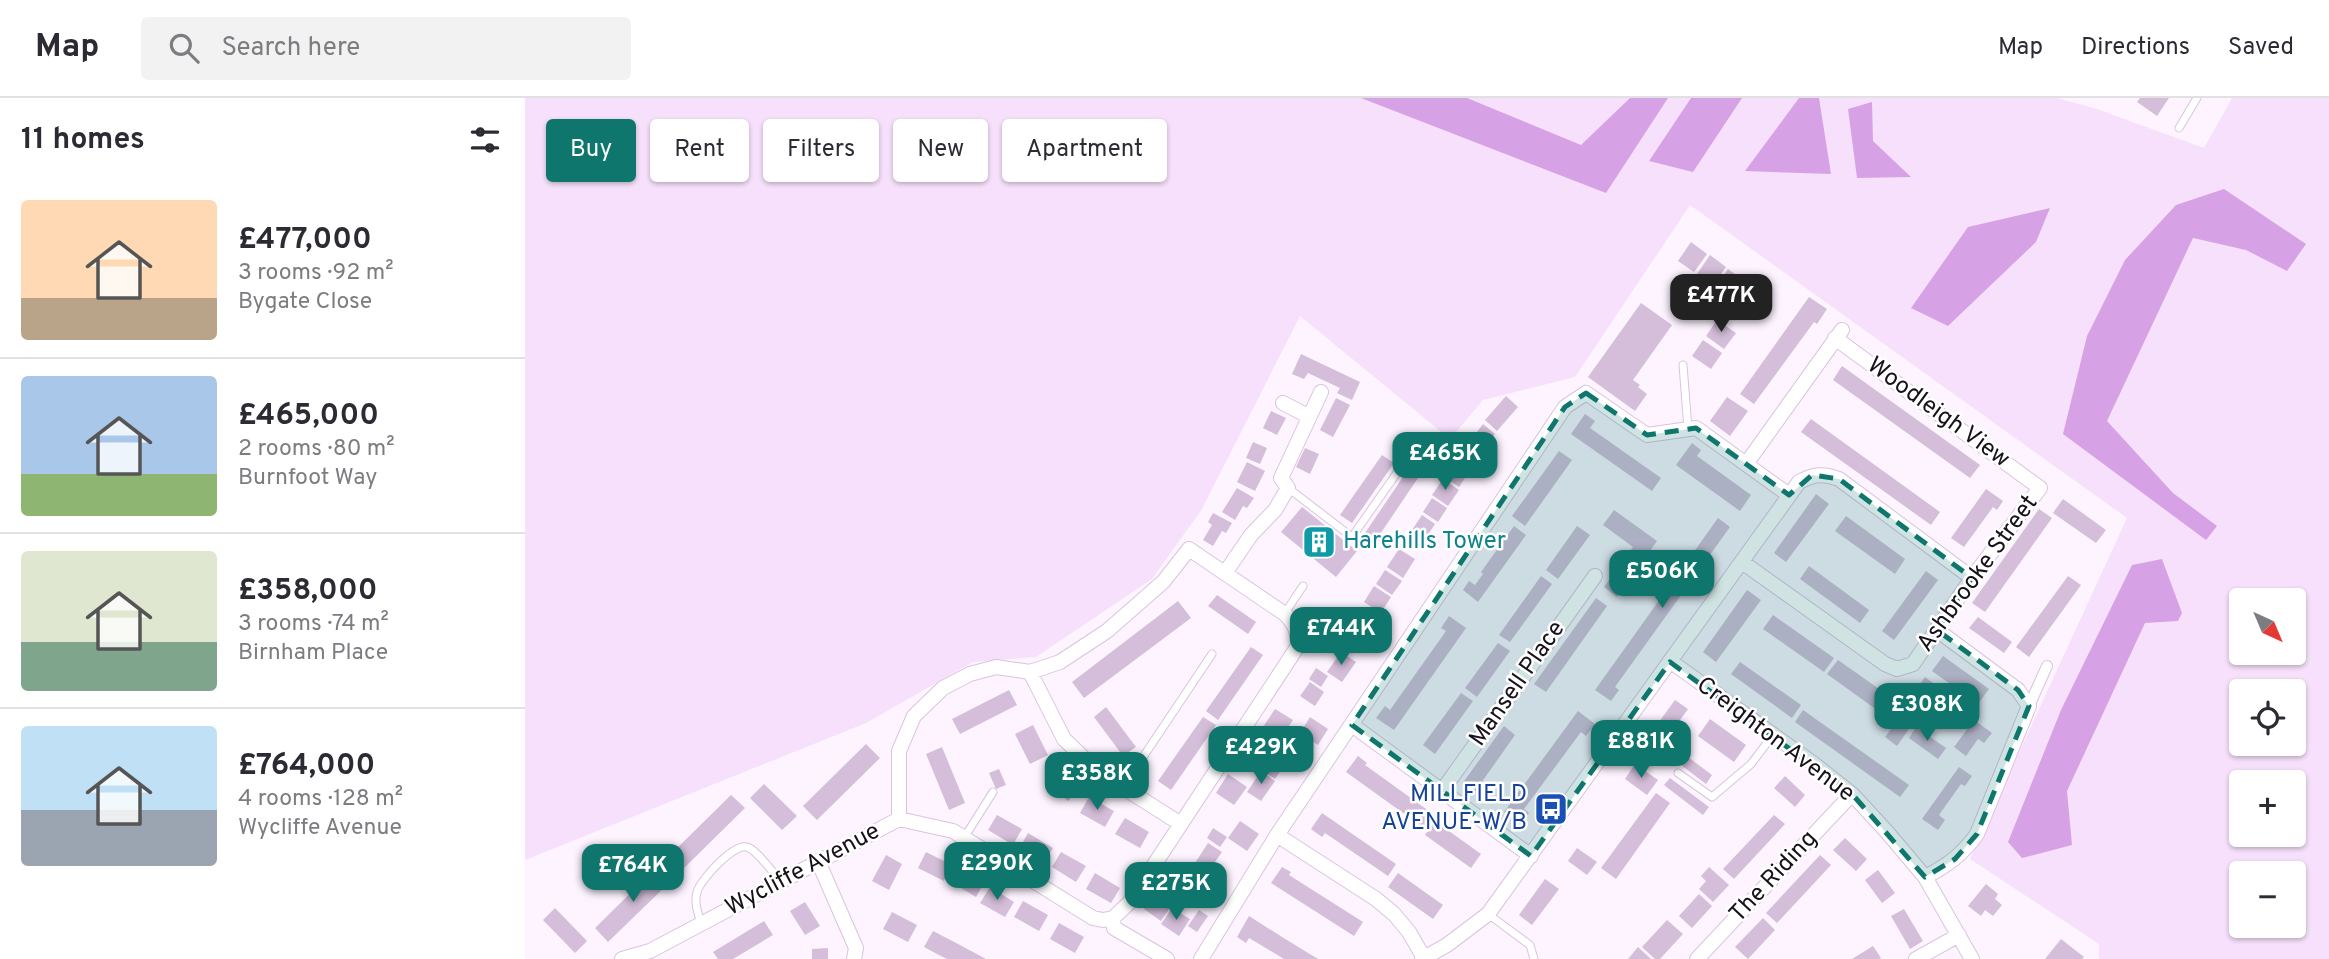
<!DOCTYPE html>
<meta charset="utf-8">
<style>
body{margin:0;font-family:Overpass,sans-serif;background:#f2f2f3;color:#2b2b33;height:100vh;display:flex;flex-direction:column;font-size:26px;white-space:nowrap}
*{box-sizing:border-box;margin:0}
p{font-size:23px;color:#7c7c81}
.icon{flex:none;width:38px;height:38px;fill:none;stroke:currentColor;stroke-width:2;stroke-linecap:round;stroke-linejoin:round}
.map{position:relative;flex:1;overflow:hidden}
.drawer{display:flex;flex-direction:column;background:#fff;width:525px}
.drawer>*{flex:none}
.hud{position:absolute;left:21px;top:21px;width:665px;height:63px;display:flex;gap:14px}
.needle{width:46px;rotate:136deg}
.tools{position:absolute;left:1704px;top:490px;display:grid;gap:14px}
.tools a{display:grid;place-items:center;width:77px;height:77px;border-radius:7px;background:#fff;box-shadow:0 2px 5px #0004;font-size:35px}
.price{position:absolute;translate:-50% -60px;padding:0 16px;border-radius:14px;background:#0f766e;color:#fff;font-size:23px;line-height:46px;filter:drop-shadow(0 2px 4px #0008)}
.price::after{content:'';position:absolute;left:50%;top:42px;width:21px;height:16px;margin-left:-10px;background:inherit;clip-path:polygon(0 0,100% 0,50% 100%)}
.price.current{background:#222;color:#fff}
ul{padding:0;list-style:none}
li{display:flex;align-items:center;gap:21px;height:175px;padding:0 21px}
li+li{border-top:2px solid #e1e1e2}
li span{display:grid;place-items:center;flex:none;width:196px;height:140px;border-radius:7px;color:#555}
li>.icon{margin-inline-start:auto}
span .icon{width:84px;height:84px;fill:#fffc;stroke-width:1}
li b{font-size:30px}
h2{display:flex;justify-content:space-between;align-items:center;height:84px;padding:0 21px;font-size:30px}
.tag{padding:0 24px;border-radius:7px;background:#fff;box-shadow:0 2px 5px #0004;font-size:24px;line-height:63px}
.tag.current{background:#0f766e;color:#fff}
header{display:flex;align-items:center;gap:42px;box-sizing:border-box;height:98px;padding:0 35px;background:#fff;border-bottom:2px solid #e1e1e2}
header strong{font-size:33px}
nav{display:flex;gap:38px;margin-inline-start:auto;font-size:24px}
.search{width:490px;height:63px;background:#f2f2f3;display:flex;align-items:center;gap:18px;box-sizing:border-box;padding:0 24px;border-radius:7px;color:#7c7c81;font-size:26px}
main{display:flex;flex:1;min-height:0}
.map>svg:first-child{display:block}
</style>
<header>
<strong>Map</strong>
<div class="search"><svg class="icon" aria-label="search" viewBox="0 0 24 24"><circle cx="10" cy="10" r="6"/><path d="M15 15l6 6"/></svg>Search here</div>
<nav><a>Map</a><a>Directions</a><a>Saved</a></nav>
</header>
<main>
<section class="drawer">
<h2>11 homes<svg class="icon" aria-label="filters" viewBox="0 0 24 24"><path d="M4 7h16M4 17h16"/><circle cx="9" cy="7" r="2"/><circle cx="15" cy="17" r="2"/></svg></h2>
<ul>
<li><span style="background:linear-gradient(#ffd9b3 70%,#b9a48a 0)"><svg class="icon" aria-label="home" viewBox="0 0 24 24"><path d="M3 11l9-7 9 7M6 9v11h12V9"/></svg></span><div><b>£477,000</b><p>3 rooms · 92 m²</p><p>Bygate Close</p></div></li>
<li><span style="background:linear-gradient(#a9c7e8 70%,#8fb573 0)"><svg class="icon" aria-label="home" viewBox="0 0 24 24"><path d="M3 11l9-7 9 7M6 9v11h12V9"/></svg></span><div><b>£465,000</b><p>2 rooms · 80 m²</p><p>Burnfoot Way</p></div></li>
<li><span style="background:linear-gradient(#dfe7d0 65%,#7fa58c 0)"><svg class="icon" aria-label="home" viewBox="0 0 24 24"><path d="M3 11l9-7 9 7M6 9v11h12V9"/></svg></span><div><b>£358,000</b><p>3 rooms · 74 m²</p><p>Birnham Place</p></div></li>
<li><span style="background:linear-gradient(#bfe0f5 60%,#9aa5b1 0)"><svg class="icon" aria-label="home" viewBox="0 0 24 24"><path d="M3 11l9-7 9 7M6 9v11h12V9"/></svg></span><div><b>£764,000</b><p>4 rooms · 128 m²</p><p>Wycliffe Avenue</p></div></li>
</ul>
</section>
<div class="map">
<svg width="1804" height="861" viewBox="0 0 1804 861">
<rect width="100%" height="100%" fill="#fdf4ff"/>
<path fill="#f6e0fb" fill-rule="evenodd" d="M0,0H1532L1572,11L1679,50L1707,0H1804V861H1574V846L1445,761L1602,420L1165,107L1050,279L958,302L925,341L775,218L677,411L627,481L511,559L448,564L341,625L0,762ZM1717,502H1769V555H1717ZM1717,593H1769V646H1717ZM1717,684H1769V737H1717ZM1717,775H1769V828H1717Z"/>
<path fill="#d7a2e5" d="M836,0H942L1056,47L1105,0H1143L1081,95Z
M1166,0H1217L1168,74L1124,63Z
M1274,0H1294L1306,76L1220,73Z
M1347,4L1348,43L1386,79L1332,80L1323,11Z
M1699,91L1781,146L1762,173L1721,152L1668,140L1582,323L1648,395L1692,428L1681,442L1538,336L1562,238L1600,162L1651,107Z
M1525,110L1511,144L1423,228L1386,210L1443,129Z
M1637,461L1657,515L1653,523L1620,525L1542,693L1547,747L1497,760L1483,744L1536,612L1607,467Z"/>
<path fill="#d4bed9" d="M1615,0H1644L1632,18L1612,4Z
M1166,144L1182,156L1169,174L1153,163Z
M1185,157L1201,169L1188,187L1172,176Z
M1203,171L1219,183L1206,201L1190,190Z
M1222,185L1238,196L1225,215L1209,203Z
M1284,199L1302,211L1292,226L1289,224L1229,306L1215,296Z
M1116,205L1147,227L1108,282L1115,287L1113,289L1122,296L1110,313L1063,279Z
M1192,222L1211,235L1199,251L1181,238Z
M1178,242L1197,255L1186,271L1167,258Z
M776,256L835,284L827,302L812,295L815,290L783,275L779,281L767,276Z
M1317,268L1455,367L1445,380L1308,282Z
M981,298L993,309L972,333L960,322Z
M1202,299L1223,313L1205,338L1185,323Z
M811,300L825,307L808,339L795,332Z
M746,313L761,320L752,337L738,330Z
M1060,316L1070,323L1065,330L1136,380L1127,393L1046,336Z
M1286,321L1415,414L1406,427L1276,334Z
M958,326L970,336L950,360L939,351Z
M728,344L742,350L735,366L721,360Z
M1167,345L1176,352L1172,358L1226,397L1215,413L1151,367Z
M780,350L794,356L785,376L771,369Z
M1034,353L1047,362L1000,428L987,418Z
M938,354L951,363L934,389L921,380Z
M857,357L869,365L827,425L815,417Z
M722,364L740,373L730,393L712,384Z
M882,373L893,380L847,448L836,441Z
M918,381L934,392L923,408L907,397Z
M712,390L729,400L722,410L718,408L710,422L697,414Z
M1461,391L1478,403L1472,412L1468,409L1439,449L1426,440Z
M1291,396L1304,406L1261,464L1249,455Z
M907,400L922,410L913,424L898,414Z
M1538,401L1581,432L1571,445L1528,415Z
M777,409L832,453L811,479L756,434Z
M1514,411L1527,420L1460,514L1447,505Z
M1089,412L1132,443L1092,499L1079,489L1108,449L1078,427Z
M688,415L707,425L701,435L697,433L688,448L678,442L687,427L683,424Z
M897,417L910,426L894,450L881,441Z
M1321,418L1380,461L1370,476L1310,433Z
M1193,420L1205,429L1090,589L1094,592L1086,603L1070,592Z
M989,428L1001,437L953,504L938,492L944,483L950,487L958,476L956,474Z
M1052,428L1065,437L1033,481L1021,472Z
M874,451L890,461L878,480L862,469Z
M1284,468L1344,512L1335,525L1275,481Z
M860,472L877,483L867,497L851,486Z
M1401,473L1413,482L1369,542L1357,533Z
M1016,478L1027,486L985,544L974,537Z
M1543,478L1556,487L1504,559L1491,549Z
M849,488L866,499L856,515L839,504Z
M1222,492L1236,502L1191,564L1178,554Z
M692,497L731,524L723,536L683,508Z
M1071,500L1082,508L1021,594L1009,586Z
M653,503L666,520L559,600L547,584Z
M839,509L853,519L837,543L823,533Z
M1248,517L1309,560L1299,574L1238,531Z
M924,518L941,530L869,632L851,620L860,608L865,612L921,533L916,530Z
M1453,519L1487,544L1479,555L1444,530Z
M973,545L985,553L952,599L940,590Z
M726,549L738,557L693,622L681,613Z
M816,554L831,564L817,584L802,574Z
M1418,558L1464,591L1453,606L1407,573Z
M1313,562L1374,605L1363,620L1302,576Z
M1215,564L1276,607L1267,620L1206,576Z
M791,570L803,578L796,589L784,581Z
M1400,579L1412,588L1391,617L1379,608Z
M785,584L799,594L790,608L775,598Z
M484,592L492,607L435,636L427,621Z
M936,595L948,603L910,656L898,647Z
M1150,602L1163,611L1131,655L1118,646Z
M581,609L611,649L598,658L569,619Z
M750,611L768,622L755,641L738,629Z
M1278,612L1384,687L1375,699L1270,624Z
M1053,613L1070,626L1061,638L1056,634L999,711L1004,715L995,726L979,714Z
M1377,617L1388,625L1372,648L1360,639Z
M678,619L691,627L646,692L633,683Z
M785,619L803,631L793,647L775,635Z
M1185,621L1221,647L1209,664L1173,638Z
M1449,622L1467,635L1459,645L1453,641L1441,658L1429,649Z
M508,627L523,657L505,666L490,636Z
M979,628L990,637L949,695L937,686Z
M1391,629L1421,650L1413,661L1384,640Z
M756,644L769,653L750,681L737,672Z
M341,646L355,660L292,722L278,708Z
M417,649L440,705L424,712L401,656Z
M833,658L842,665L840,667L908,716L899,730L821,674Z
M1163,659L1187,677L1181,686L1156,667Z
M1110,666L1133,682L1122,697L1100,681Z
M1434,669L1447,678L1440,688L1436,686L1414,717L1420,722L1413,732L1397,721Z
M474,671L481,687L471,691L464,675Z
M534,671L555,690L543,703L522,684Z
M736,673L750,683L736,703L722,694Z
M703,676L722,689L709,707L691,695Z
M1260,678L1280,697L1270,709L1249,690Z
M1145,680L1184,709L1178,717L1139,687Z
M239,686L272,718L257,732L225,700Z
M1131,695L1145,705L1091,781L1076,770Z
M206,697L220,710L156,773L143,759Z
M564,699L589,713L580,729L555,715Z
M797,715L871,766L863,778L800,735L797,739L786,731Z
M472,717L497,731L488,747L463,732Z
M1249,717L1260,726L1209,781L1198,771Z
M600,720L624,734L615,750L590,736Z
M715,723L734,736L722,753L703,740Z
M910,723L956,756L946,770L900,737Z
M688,730L702,739L695,749L682,740Z
M503,735L528,750L519,765L494,751Z
M1320,740L1342,761L1331,773L1308,752Z
M683,745L697,754L683,774L690,779L679,795L664,786L675,769L670,765Z
M1052,750L1072,764L1062,777L1043,763Z
M401,754L427,767L419,783L393,770Z
M536,754L561,768L551,784L527,769Z
M361,757L377,766L364,792L347,783Z
M1295,757L1306,767L1252,825L1241,815Z
M133,768L147,782L83,844L70,830Z
M436,769L460,783L451,799L426,784Z
M757,769L766,774L764,777L838,824L829,838L746,785Z
M1184,769L1204,787L1188,804L1174,791L1181,783L1176,778Z
M1353,772L1370,795L1357,805L1340,782Z
M570,775L595,790L586,805L561,791Z
M873,775L918,807L908,821L863,789Z
M1020,781L1034,791L1007,827L994,817Z
M1461,786L1473,796L1470,801L1477,807L1468,818L1460,812L1456,818L1443,808Z
M465,789L489,804L480,819L455,805Z
M629,796L646,808L636,823L619,811Z
M1174,796L1187,808L1167,830L1154,818Z
M498,803L523,817L514,833L489,819Z
M280,804L295,828L280,837L265,813Z
M30,810L62,843L50,855L18,822Z
M647,810L665,821L654,838L636,826Z
M1379,811L1398,843L1385,851L1366,818Z
M674,812L683,818L672,834L663,828Z
M367,814L392,827L383,844L358,831Z
M724,818L757,839L793,861H759L724,840L721,845L712,839Z
M1238,820L1250,832L1223,861L1210,849Z
M1142,822L1158,836L1135,861H1130L1117,849Z
M239,823L248,837L208,861H193L188,854Z
M534,825L559,839L550,855L525,841Z
M408,833L433,846L461,861H422L412,856L399,849Z
M1536,841L1559,859L1557,861H1520Z
M1348,848L1356,860L1354,861H1327Z
M1113,849L1126,861H1103Z
M303,850V861H287V851Z"/>
<g fill="none" stroke-linecap="round" stroke-linejoin="round">
<defs>
<path id="service" d="M1654,30L1672,0
M1158,267L1163,331
M763,390L827,439L876,369
M760,515L778,488
M1153,675L1187,699L1226,666L1248,637
M598,689L687,556
M439,740L468,694
M963,816L1005,847L1009,861
M176,825C173,815 169,805 172,794C175,782 209,745 222,749C231,751 248,775 256,783"/>
<path id="pedestrian" d="M1504,608L1522,568"/>
<path id="minor" d="M758,305L783,318
M1221,366L1317,232
M1217,464L1360,566L1372,571L1388,566L1447,480L1515,390L1310,240
M700,475L726,437L750,412L763,390L756,380L796,294
M1145,563L1289,666L1327,696L1362,734L1400,779L1447,861
M827,627L1006,758
M917,693L1070,478
M374,721V653L389,618L418,590L445,576L471,569L505,574L539,641L572,673L656,726
M752,737L851,801L869,816L884,834L899,860
M293,763L331,850L329,861
M1400,779C1422,768 1438,756 1452,736L1504,608L1493,592L1412,532
M588,820L589,830L642,861
M97,861L125,853L374,721L428,733L568,820L578,822L588,820L604,805L773,548C773,534 770,526 760,516L664,451L638,484L582,533L535,564L505,574
M676,861L752,737L1040,309L1061,295L1122,337L1171,330L1264,397
M897,861L922,847L963,816L1274,384C1289,376 1298,375 1314,381L1447,480
M1172,861L1327,696
M1391,861L1434,837"/>
</defs>
<use href="#service" stroke="#d9c4de" stroke-width="9"/>
<use href="#pedestrian" stroke="#d9c4de" stroke-width="12"/>
<use href="#minor" stroke="#d9c4de" stroke-width="16"/>
<use href="#service" stroke="#fff" stroke-width="7"/>
<use href="#pedestrian" stroke="#fff" stroke-width="10"/>
<use href="#minor" stroke="#fff" stroke-width="14"/>
</g>
<path fill="#0f766e" fill-opacity="0.2" stroke="#0f766e" stroke-width="5" stroke-dasharray="14 9" stroke-linejoin="round" d="M1061,295L1122,337L1171,330L1264,397L1287,377L1314,381L1447,480L1412,532L1493,592L1504,608L1452,736L1430,761L1400,779L1327,696L1145,564L1006,758L827,627L1040,309Z"/>
<defs>
<symbol id="building-square" viewBox="-11 -11 22 22"><rect x="-9" y="-9" width="18" height="18" rx="4" fill="#0f9aa8" stroke="#fff"/><path d="M-4-6H4V6H1V3H-1V6H-4ZM-2.5-4.3h1.7v1.8h-1.7ZM.8-4.3h1.7v1.8H.8ZM-2.5-1h1.7V.8h-1.7ZM.8-1h1.7V.8H.8Z" fill="#fff"/></symbol>
<symbol id="bus-square" viewBox="-11 -11 22 22"><rect x="-9" y="-9" width="18" height="18" rx="4" fill="#1a4fb4" stroke="#fff"/><path d="M-5-6H5V4H4V6H2V4H-2V6H-4V4H-5ZM-3.5-4V0h7V-4ZM-3.5 1.2v1.5H-2V1.2ZM2 1.2v1.5H3.5V1.2Z" fill="#fff"/></symbol>
</defs>
<g fill-rule="evenodd">
<use href="#building-square" x="775" y="425" width="38" height="38"/>
<use href="#bus-square" x="1007" y="692" width="38" height="38"/>
</g>
<g text-anchor="middle" dominant-baseline="central" stroke-width="5" stroke-linejoin="round" paint-order="stroke">
<g font-size="24" fill="#18111a" stroke="#fff">
<text transform="translate(1413 315) rotate(36)">Woodleigh View</text>
<text transform="translate(1453 476) rotate(-54)">Ashbrooke Street</text>
<text transform="translate(993 586) rotate(-55)">Mansell Place</text>
<text transform="translate(1250 642) rotate(37)">Creighton Avenue</text>
<text transform="translate(278 772) rotate(-28)">Wycliffe Avenue</text>
<text transform="translate(1249 779) rotate(-47)">The Riding</text>
</g>
<g font-size="24" fill="#0d838f" stroke="#fff" text-anchor="start">
<text x="818" y="444">Harehills Tower</text>
</g>
<g font-size="24" fill="#164399" stroke="#fff" text-anchor="end">
<text x="1002" y="697">MILLFIELD<tspan x="1002" dy="28">AVENUE-W/B</tspan></text>
</g>
</g>
</svg>
<div class="tools">
<a><svg class="needle" viewBox="-14 -14 28 28"><path d="M0-13l5 13h-10z" fill="#e53935"/><path d="M0 13l5-13h-10z" fill="#7c7c81"/></svg></a>
<a><svg class="icon" aria-label="locate" viewBox="0 0 24 24"><circle cx="12" cy="12" r="6"/><path d="M12 2v4M12 18v4M2 12h4M18 12h4"/></svg></a>
<a>+</a>
<a>−</a>
</div>
<b class="price current" style="left:1196px;top:236px">£477K</b>
<b class="price" style="left:920px;top:394px">£465K</b>
<b class="price" style="left:1137px;top:512px">£506K</b>
<b class="price" style="left:816px;top:569px">£744K</b>
<b class="price" style="left:1402px;top:645px">£308K</b>
<b class="price" style="left:1116px;top:682px">£881K</b>
<b class="price" style="left:736px;top:688px">£429K</b>
<b class="price" style="left:572px;top:714px">£358K</b>
<b class="price" style="left:472px;top:804px">£290K</b>
<b class="price" style="left:108px;top:806px">£764K</b>
<b class="price" style="left:651px;top:824px">£275K</b>
<div class="hud">
<a class="tag current">Buy</a>
<a class="tag">Rent</a>
<a class="tag">Filters</a>
<a class="tag">New</a>
<a class="tag">Apartment</a>
</div>
</div>
</main>
